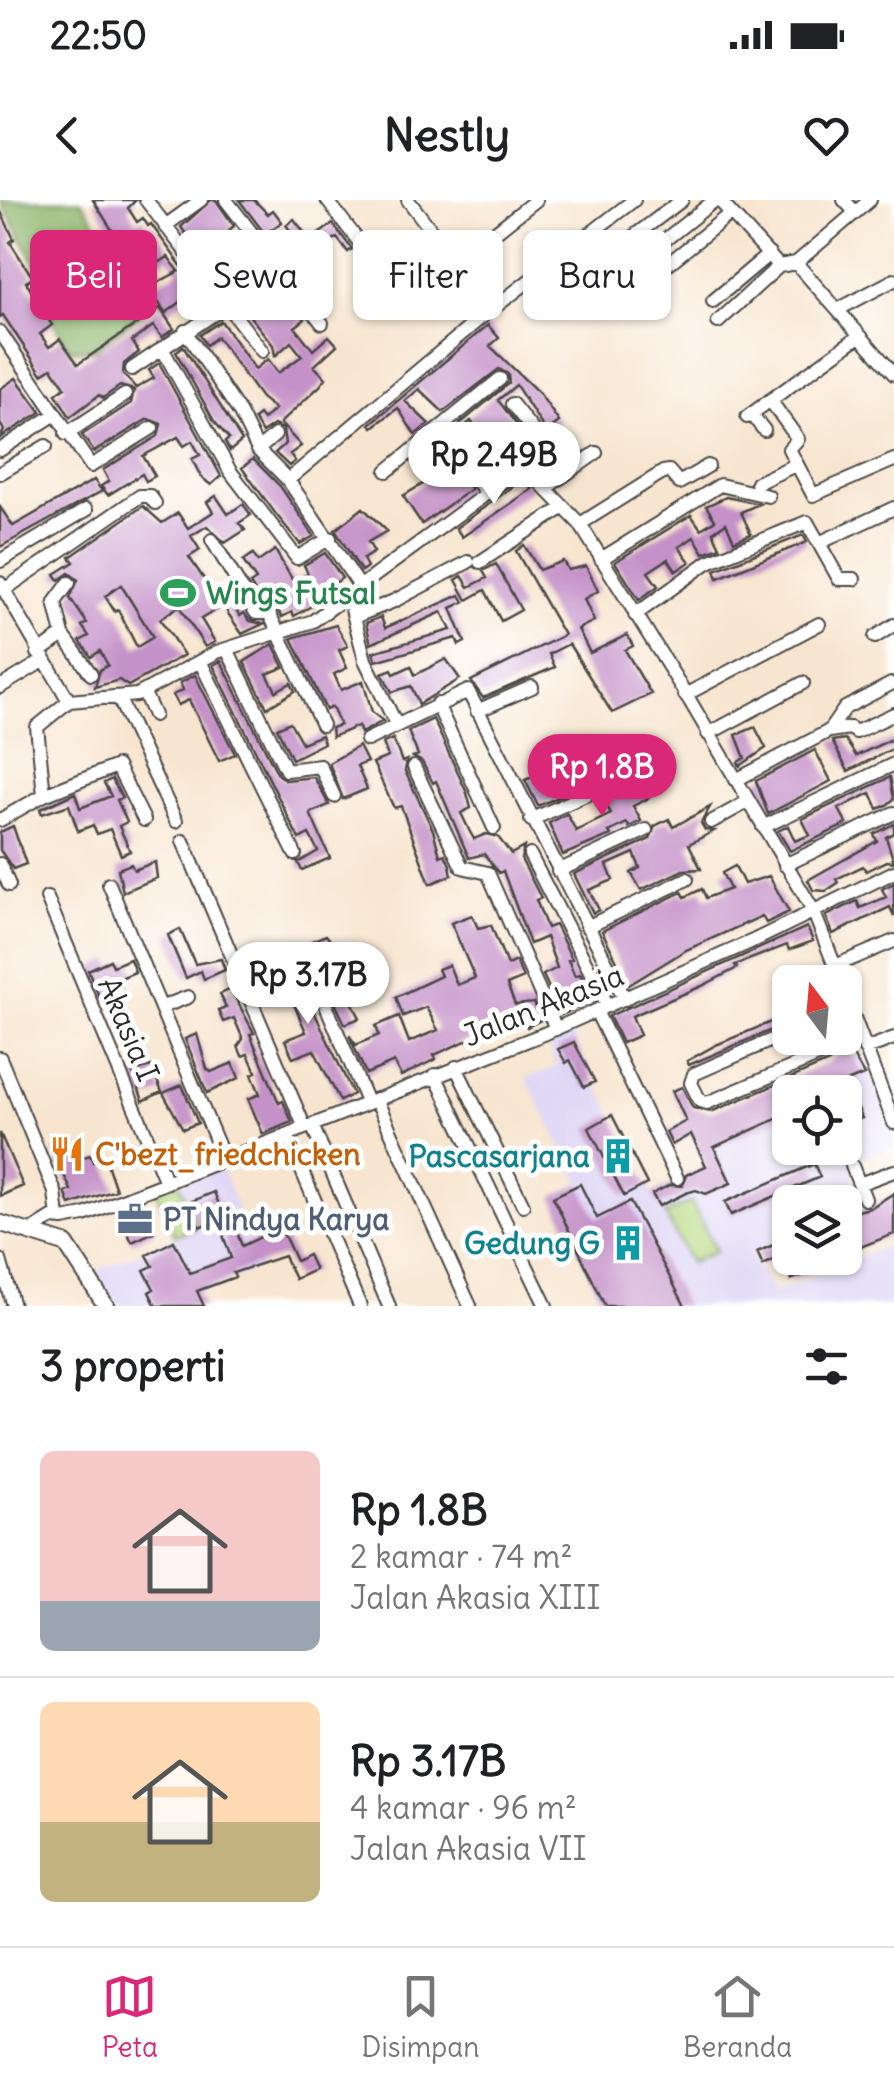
<!DOCTYPE html>
<html lang="id">
<meta charset="utf-8">
<style>
body{margin:0;font-family:Delius,sans-serif;background:#f6f6f6;color:#202124;height:100vh;display:flex;flex-direction:column;font-size:38px;white-space:nowrap}
*{box-sizing:border-box;margin:0}
p{font-size:32px;color:#757577}
.icon{flex:none;width:55px;height:55px;fill:none;stroke:currentColor;stroke-width:2;stroke-linecap:round;stroke-linejoin:round}
.map{position:relative;height:1106px;overflow:hidden}
.drawer{display:flex;flex-direction:column;background:#fff;flex:1}
.drawer>*{flex:none}
.hud{position:absolute;left:30px;top:30px;width:835px;height:90px;display:flex;gap:20px}
.needle{width:65px;rotate:344deg}
.fabs{position:absolute;left:772px;top:765px;display:grid;gap:20px}
.fabs a{display:grid;place-items:center;width:90px;height:90px;border-radius:15px;background:#fff;box-shadow:0 2px 8px #0004;font-size:50px}
.price{position:absolute;translate:-50% -85px;padding:0 22px;border-radius:35px;background:#fff;color:#222;font-size:32px;line-height:65px;filter:drop-shadow(0 2px 5px #0008)}
.price::after{content:'';position:absolute;left:50%;top:60px;width:30px;height:22px;margin-left:-15px;background:inherit;clip-path:polygon(0 0,100% 0,50% 100%)}
.price.current{background:#db2777;color:#fff}
ul{padding:0;list-style:none}
li{display:flex;align-items:center;gap:30px;height:250px;padding:0 40px}
li+li{border-top:2px solid #e0e0e0}
li span{display:grid;place-items:center;flex:none;width:280px;height:200px;border-radius:15px;color:#555}
li>.icon{margin-inline-start:auto}
span .icon{width:120px;height:120px;fill:#fffc;stroke-width:1}
li b{font-size:42px}
h2{display:flex;justify-content:space-between;align-items:center;height:120px;padding:0 40px;font-size:42px}
.chip{padding:0 35px;border-radius:15px;background:#fff;box-shadow:0 2px 8px #0004;font-size:35px;line-height:90px}
.chip.current{background:#db2777;color:#fff}
.status{display:flex;justify-content:space-between;align-items:center;height:70px;padding:0 50px;background:#fff;direction:ltr}
.status svg{height:28px;fill:currentColor}
header{display:flex;justify-content:space-between;align-items:center;height:130px;padding:0 40px;background:#fff;font-size:45px;font-weight:700}
.menu{display:flex;justify-content:space-around;align-items:center;height:140px;border-top:2px solid #e0e0e0;background:#fff;font-size:28px;color:#757577}
.menu a{display:grid;justify-items:center;gap:5px}
.menu .current{color:#db2777}
.map>svg:first-child{display:block}
</style>
<div class="status"><b>22:50</b><svg viewBox="0 0 49 12"><path d="M0 12V9h3v3zM5 12V6h3v6zM10 12V3h3v9zM15 12V0h3v12zM26 1h20v11H26zM47 4h2v5h-2z"/></svg></div>
<header><svg class="icon" aria-label="back" viewBox="0 0 24 24"><path d="M15 5l-7 7 7 7"/></svg>Nestly<svg class="icon" aria-label="heart" viewBox="0 0 24 24"><path d="M12 20l-8-8c-3-5 5-10 8-4 3-6 11-1 8 4z"/></svg></header>
<div class="map">
<svg width="894" height="1106" viewBox="0 0 894 1106">
<rect width="100%" height="100%" fill="#fff"/>
<filter id="ink" filterUnits="userSpaceOnUse"><feTurbulence type="fractalNoise" baseFrequency=".01" numOctaves="2"/><feDisplacementMap in="SourceGraphic" scale="20" xChannelSelector="R" yChannelSelector="G"/><feConvolveMatrix kernelMatrix="1 2 1 2 8 2 1 2 1" color-interpolation-filters="sRGB"/></filter>
<filter id="wash" filterUnits="userSpaceOnUse"><feTurbulence type="fractalNoise" baseFrequency=".0048" numOctaves="4" result="noise"/><feDisplacementMap in="SourceGraphic" scale="40" xChannelSelector="R" yChannelSelector="G"/><feGaussianBlur stdDeviation="2.25" result="paint"/><feColorMatrix in="noise" values="0 0 0 0 0 0 0 0 0 0 0 0 0 0 0 0 0 1.4 0 .05"/><feComposite in="paint" operator="in"/></filter>
<g filter="url(#wash)">
<rect width="100%" height="100%" fill="#f7e5cf"/>
<path fill="#ded5f5" fill-rule="evenodd" d="M570,831L653,994L706,966L690,932L862,855L894,932V946L850,964L866,1004L845,1013V1002H790V1036L751,1053L773,1093L894,1043V1106H603L553,997L580,983L526,878L557,867L546,842ZM790,892H845V948H790Z
M221,968L262,1067L170,1106H110L94,1072L175,1038L155,990Z"/>
<path fill="#b5d880" stroke="#708256" stroke-width="2.5" d="M179,982L197,1027L175,1036L155,990Z
M691,1002L716,1051L690,1063L665,1014Z"/>
<path fill="#90b86e" stroke="#5e724c" stroke-width="2.5" d="M0,0H81L143,93L144,112L95,150H70L40,100L50,90Z"/>
<g id="blocks">
<path fill="#c491c8" fill-rule="evenodd" d="M93,0H136L128,8L137,22L143,18L148,26L151,24L198,89L166,113L148,88L179,71L168,57L157,64L151,55L134,65Z
M211,0H216L234,26L229,30L242,47L247,43L262,62L244,75L255,89L260,85L268,95L280,86L305,119L295,127L313,150L329,136L337,145L314,166L326,178L320,186L280,223L301,246L290,254L295,261L289,266L275,253L285,244L283,229L274,225L262,233L254,219L259,215L263,220L275,209L261,198L217,137L206,145L200,135L221,121L255,169L268,159L278,173L302,156L291,142L275,156L273,145L220,79L243,62L229,43L210,58L201,46L196,49L181,27Z
M239,0H254L268,14L273,10L282,22L265,34Z
M0,10L14,39L10,42L33,78L26,82L52,125L40,134L49,147L60,139L78,164L160,108L174,129L162,137L153,126L132,141L139,152L124,164L123,174L136,188L154,178L149,170L159,163L221,276L211,285L201,277L192,259L200,255L192,241L184,246L178,237L143,256L155,276L146,281L142,274L108,295L101,286L109,281L103,270L158,236L161,224L148,219L94,252L82,235L131,203L134,190L120,186L103,198L99,195L70,217L56,194L65,187L52,168L42,174L3,115L0,117Z
M294,19L310,40L333,24L352,49L348,52L337,38L332,40L295,72L275,47L293,34L286,25Z
M488,125L499,138L490,146L540,194L559,222L546,232L516,185L498,200L531,244L524,248L514,234L500,245L508,258L500,263L471,221L463,228L460,224L509,183L508,174L499,169L443,212L419,189L405,201L429,224L415,235L398,208L373,227L370,224Z
M183,146L242,241L230,251L225,242L229,239L214,221L176,152Z
M16,178L41,212L0,238L4,230L0,224V189Z
M253,259L280,286L314,336L300,344L275,313L242,268Z
M450,259L471,289L422,324L403,296L449,268L445,262Z
M523,279L532,289L462,337L456,328Z
M94,280L102,291L0,347V307L13,326Z
M216,296L228,314L243,304L251,315L239,323L245,330L225,343L207,326L191,336L200,350L189,357L214,394L223,389L240,416L244,413L250,421L263,424L242,434L223,406L201,419L215,442L205,447L179,406L160,419L184,455L128,486L119,480L95,487L100,470L108,465L100,451L91,457L80,441L89,436L82,426L87,423L70,398L78,380L69,373L59,380L55,374L74,362L70,357L143,306L162,323L178,313L188,328L213,312L207,302ZM121,385L153,437L137,447L118,410L115,412L105,396Z
M726,297L759,304L741,312L751,334L734,341L726,323L713,332L720,347L704,353L694,337L679,347L690,362L676,371L668,359L648,372L658,386L639,400L615,362L691,315L701,329L715,320L706,306Z
M363,308L387,331L368,342L374,352L363,359L367,367L361,371L335,330Z
M803,335L807,342L718,378L715,370Z
M524,345L539,370L563,361L568,370L586,366L598,391L584,399L594,421L578,429L590,453L627,435L633,446L625,450L651,494L612,513L569,444L549,454L555,467L483,498L471,481L564,435L516,351Z
M275,350L293,381L308,374L304,365L325,353L342,378L335,383L339,390L294,416L292,412L282,417L275,405L262,403L250,384L256,380L243,361L253,354L258,362Z
M496,364L521,410L501,421L485,390L467,400L456,380L462,376L469,387L487,378L483,371Z
M460,395L464,402L451,408L465,442L459,445L456,438L376,461L373,452L451,430L442,412L371,444L366,423L381,417L385,428Z
M336,425L348,446L339,450L347,468L334,474L341,490L363,481L372,512L383,521L361,533L358,526L332,537L331,528L340,525L332,507L326,510L292,438Z
M273,444L284,467L267,474L276,491L291,483L295,491L267,508L244,462Z
M446,459L460,479L419,504L411,486L392,492L382,473L392,469L394,474L411,466L415,475Z
M221,461L278,575L286,580L314,577L329,605L310,613L330,658L302,670L298,663L318,651L309,634L299,639L213,465Z
M195,475L235,554L219,561L189,500L178,505L173,495L183,490L180,483Z
M433,519L467,593L471,608L461,613L470,632L474,639L486,634L498,637L511,654L524,647L521,659L541,698L536,700L547,728L555,725L572,759L568,760L575,776L580,774L594,801L561,815L543,775L557,768L546,737L530,744L503,671L499,673L484,654L469,658L436,581L433,583L422,562L413,557L418,555L408,531Z
M290,522L302,543L321,535L324,543L292,559L277,528Z
M755,527L766,548L740,566L738,562L745,558L736,535Z
M894,538V548L848,571L832,541L845,539L856,556Z
M393,539L402,562L407,560L405,571L433,630L440,656L445,654L450,665L452,675L430,684L401,606L394,608L373,563L388,557L383,543Z
M612,545L622,569L538,606L525,580Z
M359,546L367,562L357,566L367,589L343,599L329,563Z
M815,550L831,581L768,614L756,581Z
M637,574L649,598L633,606L641,621L629,627L627,623L609,632L611,635L563,655L549,623L567,614L576,631L611,614L603,598L625,588Z
M890,577L894,599L887,605L878,609L871,593L854,601L839,609L847,624L790,651L778,631L788,626L795,641L810,635L802,619Z
M112,579L122,598L117,600L127,622L119,626L130,651L121,655L110,629L97,634L93,625L78,631L69,605L42,614L40,609L75,593L80,608L111,596L104,583Z
M710,607L701,623L705,630L714,631L689,644L701,669L683,670L641,690L631,673L640,668L634,653L607,665L613,680L589,690L599,710L593,713L574,674L650,639L655,626L669,619L673,627Z
M894,624V633L886,637L894,662L887,661L866,671L863,666L836,679L838,683L826,691L813,690L808,680L877,641L874,634Z
M13,626L26,664L13,669L0,650V632Z
M155,662L157,678L123,692L118,669L131,664L134,670Z
M735,666L744,684L769,676L789,712L766,723L762,716L686,750L629,785L602,731L682,692L685,697L702,689L706,698L730,689L722,673Z
M894,683V717L890,707L833,734L826,716L857,701L860,708L886,697L882,689Z
M472,715L478,728L491,725L507,765L516,761L523,778L507,785L515,805L534,803L541,820L527,827L522,816L434,855L436,859L401,876L394,862L366,874L349,835L356,845L379,835L376,826L399,816L409,842L438,830L426,807L403,816L396,797L441,776L438,769L449,765L457,785L475,778L451,723Z
M807,727L813,741L789,750L787,745L735,765L737,768L702,786L632,816L640,835L622,843L609,816Z
M180,729L195,764L221,759L225,770L204,779L201,771L186,778L168,735Z
M326,735L343,756L332,761L360,818L345,824L307,743Z
M291,753L292,765L353,894L340,901L314,850L293,858L285,840L306,832L281,774L255,785L252,778L278,767L275,760Z
M130,759L135,772L118,779L126,797L101,801L88,770L110,760L113,766Z
M231,789L254,833L250,834L279,903L283,901L292,922L263,934L248,899L260,894L252,874L256,872L248,854L242,856L238,846L243,839L234,818L223,822L218,810L226,807L220,794Z
M790,814V822L689,865L687,861L716,845Z
M197,834L207,869L211,872L233,863L239,878L207,893L185,839Z
M843,838L864,875L847,882L862,918L845,925V892H790V913L714,947L731,983L706,994L696,990L686,993L659,1006L652,994L670,985L682,986L686,975L706,966L691,934L672,945L666,932L686,921L672,891L682,887L693,908L711,912L829,862L843,850Z
M574,842L595,882L584,887L570,860L566,863L558,849Z
M151,866L162,892L143,901L133,873Z
M182,885L198,923L183,929L163,893Z
M612,915L647,984L624,996L589,928Z
M0,933L23,986L0,996Z
M75,942L81,958L90,955L93,962L105,958L116,990L70,1005L65,992L71,990L53,951Z
M814,964L820,977L731,1015L725,1002Z
M580,984L597,1018L630,1002L685,1106H605L553,997Z
M214,992L224,1017L199,1027L190,1002Z
M894,993V1034L845,1053V1014L870,1008Z
M141,1003L154,1032L132,1042L118,1012Z
M278,1022L296,1061L308,1055L315,1070L295,1079L284,1056L233,1073L235,1077L197,1091L204,1106H156L149,1092L154,1089L144,1070L153,1066L147,1055L174,1041L190,1073L231,1058L222,1032L235,1027L242,1046L263,1036L260,1030Z
M790,1038V1062L802,1058H845L791,1080L781,1057L763,1065L757,1052Z"/>
</g>
</g>
<g filter="url(#ink)">
<use href="#blocks" fill-opacity="0" stroke="#4a4744" stroke-width="2.5"/>
<g fill="none" stroke-linecap="round" stroke-linejoin="round">
<defs>
<path id="minor" d="M146,0L262,151
M226,0L322,123
M327,0L366,51
M408,0L441,43
M719,0L779,66L796,63
M844,0L855,12
M165,26L201,0
M457,62L536,0
M796,63L894,174
M796,63L870,0
M663,68L731,13
M565,88L682,0
M592,98L715,0
M713,101L769,54
M839,109L894,80
M491,110L634,0
M718,122L779,66
M185,131L240,213L258,250L288,280L359,385
M0,132L91,266L152,228
M162,148L230,271L297,358L330,338
M132,169L224,107
M770,200L798,239L789,249L813,295L894,260
M751,214L764,230
M747,217L858,137
M441,229L486,293
M66,234L125,195
M0,250L54,215
M258,250L275,235
M524,266L580,324L690,501L813,710L841,782
M387,271L500,179
M0,273L46,246
M288,280L483,116
M757,283L797,264
M546,288L596,253
M580,324L663,272L669,271L679,283L708,266
M212,340L256,413H269L322,525
M819,343L894,308
M601,359L720,285L768,296
M0,361L86,310
M480,362L564,307
M0,383L69,501
M4,390L140,296H150L155,303
M348,394L365,460L396,524
M635,415L708,362L807,322L839,379H854
M354,417L394,401L468,362
M63,435L91,474
M875,437L894,425
M227,449L286,570L320,566L334,596
M38,453L63,435L55,402L69,383
M200,461L295,654
M0,487L43,461
M144,493L154,515
M685,495L819,424
M119,499L176,621
M69,501L137,495L217,452L313,421L524,266L542,247V242L512,204
M437,504L494,628
M477,511L532,487
M829,531L850,528L856,532L894,514
M708,534L803,483
M367,540L468,491L625,799
M414,567L462,667L488,673L556,829
M736,580L829,531L845,508L891,484
M44,595L117,566L144,620
M0,620L44,595L37,527L69,501
M531,620L620,579
M711,622L749,601
M763,627L894,564
M183,641L305,928
M530,655L608,806
M0,664L9,685
M785,665L894,613
M558,671L646,630
M109,684L224,959
M47,698L165,980
M587,727L687,679
M305,756L367,902
M835,766L894,741
M845,794L894,923
M162,807L188,797
M596,811L677,978
M790,832L694,874L691,883L700,901L707,903L825,853L834,846L832,838
M865,849L894,838
M0,858L55,992L58,1017
M456,867L523,1005
M435,875L546,1106
M376,899L470,1106
M312,925L389,1106
M287,936L360,1106
M852,966L865,999
M859,984L894,971
M63,1019L84,1015L546,833L755,740L894,672
M33,1030L52,1018L63,1019
M0,1060L13,1106"/>
<path id="major" d="M0,1023L66,1044L106,1106"/>
</defs>
<use href="#minor" stroke="#4a4744" stroke-width="16"/>
<use href="#major" stroke="#4a4744" stroke-width="19"/>
<use href="#minor" stroke="#fff" stroke-width="12"/>
<use href="#major" stroke="#fff" stroke-width="15"/>
</g>
</g>
<defs>
<symbol id="stadium-bare" viewBox="-9 -9 18 18"><path d="M0-5a6.5 5 0 1 0 0 10a6.5 5 0 1 0 0-10ZM-3.5-1.8h7v3.6h-7Z" fill="#2e9e5b" stroke="#fff" stroke-width="2.5" paint-order="stroke"/></symbol>
<symbol id="restaurant-bare" viewBox="-9 -9 18 18"><path d="M-5-6h1v4h1v-4h1v4h1v-4h1v5L-1.5 .5V6h-2V.5L-5-1ZM5-6V6H3V1.5H1.5Q1.5-4 5-6Z" fill="#e8710a" stroke="#fff" stroke-width="2.5" paint-order="stroke"/></symbol>
<symbol id="building-bare" viewBox="-9 -9 18 18"><path d="M-4-6H4V6H1V3H-1V6H-4ZM-2.5-4.3h1.7v1.8h-1.7ZM.8-4.3h1.7v1.8H.8ZM-2.5-1h1.7V.8h-1.7ZM.8-1h1.7V.8H.8Z" fill="#0f9aa8" stroke="#fff" stroke-width="2.5" paint-order="stroke"/></symbol>
<symbol id="office-bare" viewBox="-9 -9 18 18"><path d="M-6-3h4V-5.5h4V-3h4V5H-6ZM-1-4.5V-3h2v-1.5ZM-6 0V1H6V0Z" fill="#5c6f8a" stroke="#fff" stroke-width="2.5" paint-order="stroke"/></symbol>
</defs>
<g fill-rule="evenodd">
<use href="#stadium-bare" x="153" y="368" width="50" height="50"/>
<use href="#restaurant-bare" x="42" y="929" width="50" height="50"/>
<use href="#building-bare" x="593" y="931" width="50" height="50"/>
<use href="#office-bare" x="110" y="994" width="50" height="50"/>
<use href="#building-bare" x="603" y="1018" width="50" height="50"/>
</g>
<g text-anchor="middle" dominant-baseline="central" stroke-width="10" stroke-linejoin="round" paint-order="stroke">
<g font-size="30" font-weight="bold" fill="#27864d" stroke="#fff" text-anchor="start">
<text x="206" y="393">Wings Futsal</text>
</g>
<g font-size="30" fill="#2b2b2b" stroke="#fff">
<text transform="translate(543 805) rotate(-22)">Jalan Akasia</text>
<text transform="translate(129 829) rotate(67)">Akasia I</text>
</g>
<g font-size="30" font-weight="bold" fill="#c56008" stroke="#fff" text-anchor="start">
<text x="95" y="954">C'bezt_friedchicken</text>
</g>
<g font-size="30" font-weight="bold" fill="#0d838f" stroke="#fff" text-anchor="end">
<text x="590" y="956">Pascasarjana</text>
<text x="600" y="1043">Gedung G</text>
</g>
<g font-size="30" font-weight="bold" fill="#4e5e75" stroke="#fff" text-anchor="start">
<text x="163" y="1019">PT Nindya Karya</text>
</g>
</g>
</svg>
<div class="fabs">
<a><svg class="needle" viewBox="-14 -14 28 28"><path d="M0-13l5 13h-10z" fill="#e53935"/><path d="M0 13l5-13h-10z" fill="#757577"/></svg></a>
<a><svg class="icon" aria-label="locate" viewBox="0 0 24 24"><circle cx="12" cy="12" r="6"/><path d="M12 2v4M12 18v4M2 12h4M18 12h4"/></svg></a>
<a><svg class="icon" aria-label="layers" viewBox="0 0 24 24"><path d="M12 4l9 5-9 5-9-5zM3 14l9 5 9-5"/></svg></a>
</div>
<b class="price" style="left:494px;top:307px">Rp 2.49B</b>
<b class="price current" style="left:602px;top:619px">Rp 1.8B</b>
<b class="price" style="left:308px;top:827px">Rp 3.17B</b>
<div class="hud">
<a class="chip current">Beli</a>
<a class="chip">Sewa</a>
<a class="chip">Filter</a>
<a class="chip">Baru</a>
</div>
</div>
<section class="drawer">
<h2>3 properti<svg class="icon" aria-label="filters" viewBox="0 0 24 24"><path d="M4 7h16M4 17h16"/><circle cx="9" cy="7" r="2"/><circle cx="15" cy="17" r="2"/></svg></h2>
<ul>
<li><span style="background:linear-gradient(#f6c9c9 75%,#9aa5b1 0)"><svg class="icon" aria-label="home" viewBox="0 0 24 24"><path d="M3 11l9-7 9 7M6 9v11h12V9"/></svg></span><div><b>Rp 1.8B</b><p>2 kamar · 74 m²</p><p>Jalan Akasia XIII</p></div></li>
<li><span style="background:linear-gradient(#ffd9b3 60%,#c2b280 0)"><svg class="icon" aria-label="home" viewBox="0 0 24 24"><path d="M3 11l9-7 9 7M6 9v11h12V9"/></svg></span><div><b>Rp 3.17B</b><p>4 kamar · 96 m²</p><p>Jalan Akasia VII</p></div></li>
</ul>
</section>
<nav class="menu">
<a class="current"><svg class="icon" aria-label="map" viewBox="0 0 24 24"><path d="M3 6l6-2 6 2 6-2v14l-6 2-6-2-6 2zM9 4v14M15 6v14"/></svg>Peta</a>
<a><svg class="icon" aria-label="saved" viewBox="0 0 24 24"><path d="M7 4h10v16l-5-4-5 4z"/></svg>Disimpan</a>
<a><svg class="icon" aria-label="home" viewBox="0 0 24 24"><path d="M3 11l9-7 9 7M6 9v11h12V9"/></svg>Beranda</a>
</nav>
